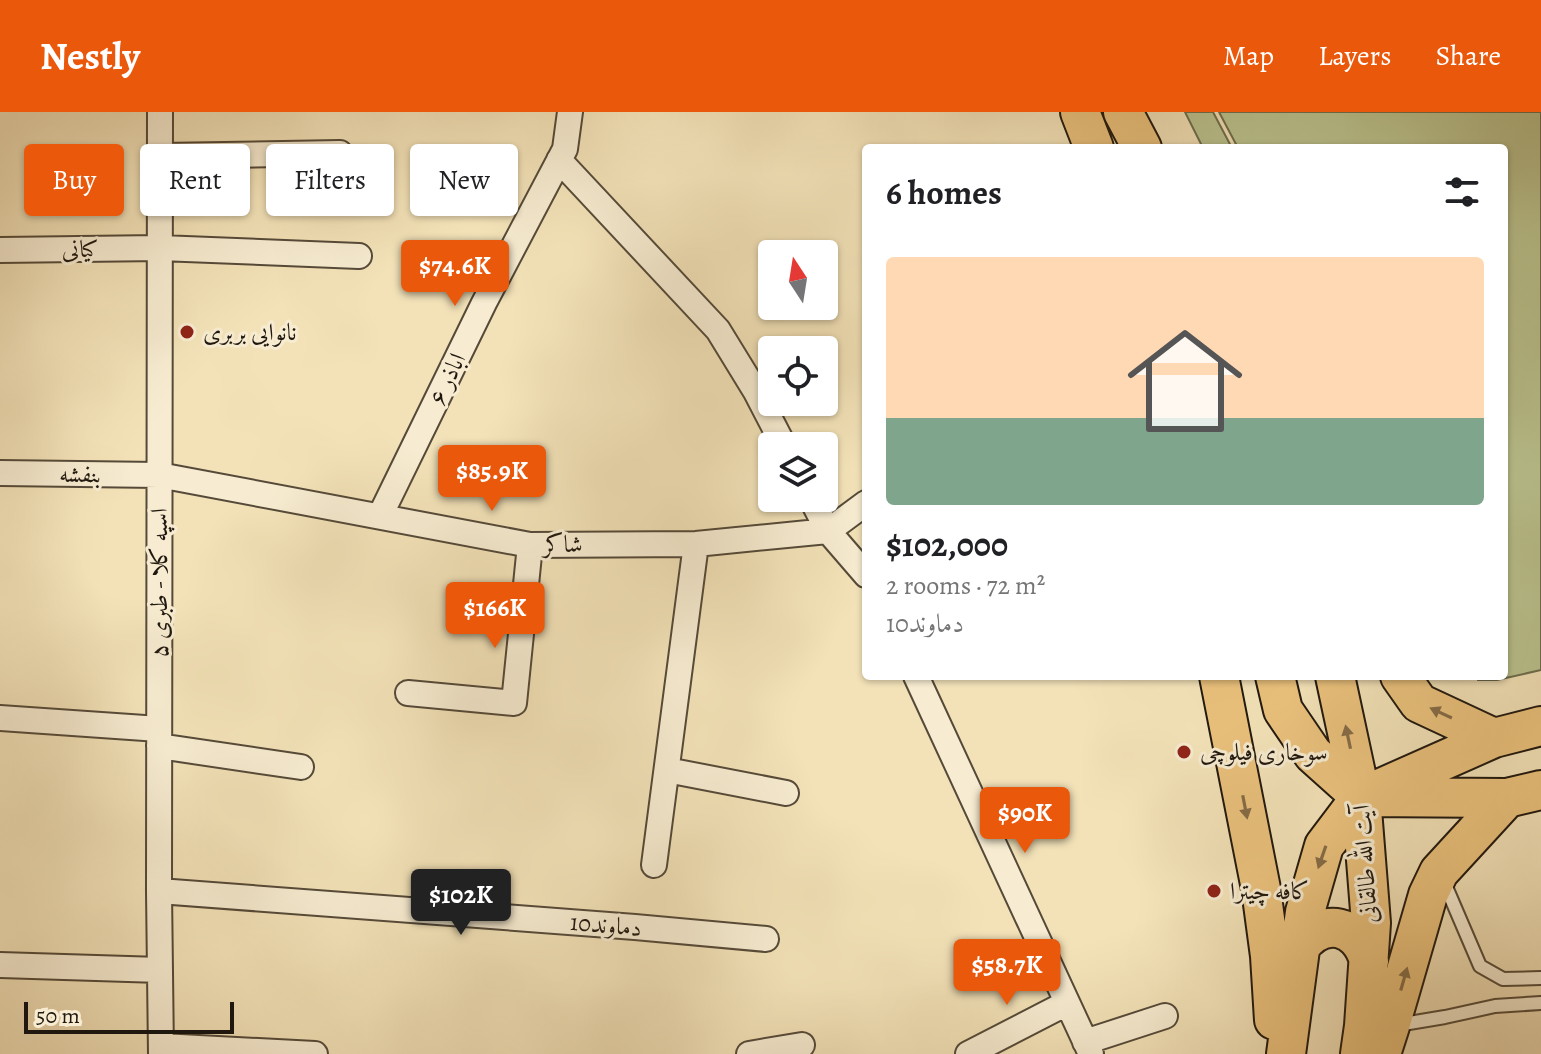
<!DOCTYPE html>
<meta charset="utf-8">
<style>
body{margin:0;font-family:Alegreya,Amiri,serif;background:#f2f2f2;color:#202124;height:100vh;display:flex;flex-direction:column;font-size:30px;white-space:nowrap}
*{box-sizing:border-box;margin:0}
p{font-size:26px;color:#757577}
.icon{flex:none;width:44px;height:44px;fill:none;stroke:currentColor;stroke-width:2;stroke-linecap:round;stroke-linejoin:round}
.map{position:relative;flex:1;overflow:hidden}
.details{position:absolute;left:862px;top:32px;width:646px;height:536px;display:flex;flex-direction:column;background:#fff;border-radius:8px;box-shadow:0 2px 6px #0004}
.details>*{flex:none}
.top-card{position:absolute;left:24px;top:32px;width:718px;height:72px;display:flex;gap:16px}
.needle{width:52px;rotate:348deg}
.fabs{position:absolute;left:758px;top:128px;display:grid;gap:16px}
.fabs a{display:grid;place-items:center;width:80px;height:80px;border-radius:8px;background:#fff;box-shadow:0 2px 6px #0004;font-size:40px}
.scale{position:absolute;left:24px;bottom:20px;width:210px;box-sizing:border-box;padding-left:8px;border:4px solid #20180f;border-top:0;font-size:22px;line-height:28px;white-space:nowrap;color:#20180f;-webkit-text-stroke:6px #f7ecd1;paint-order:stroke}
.price{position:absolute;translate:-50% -68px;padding:0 18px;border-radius:8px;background:#ea580c;color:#fff;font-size:26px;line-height:52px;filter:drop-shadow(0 2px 4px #0008)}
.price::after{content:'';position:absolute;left:50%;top:48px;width:24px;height:18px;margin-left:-12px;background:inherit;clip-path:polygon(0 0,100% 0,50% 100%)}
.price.active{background:#222;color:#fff}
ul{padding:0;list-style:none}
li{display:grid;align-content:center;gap:16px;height:424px;padding:0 24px}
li+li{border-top:2px solid #e0e0e0}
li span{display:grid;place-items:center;height:248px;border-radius:8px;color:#555}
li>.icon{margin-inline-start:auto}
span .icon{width:144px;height:144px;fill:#fffc;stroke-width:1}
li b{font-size:34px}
h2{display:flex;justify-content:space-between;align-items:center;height:96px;padding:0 24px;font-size:34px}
.pill{padding:0 28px;border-radius:8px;background:#fff;box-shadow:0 2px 6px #0004;font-size:28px;line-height:72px}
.pill.active{background:#ea580c;color:#fff}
header{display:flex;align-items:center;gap:48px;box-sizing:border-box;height:112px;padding:0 40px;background:#ea580c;color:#fff}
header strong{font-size:38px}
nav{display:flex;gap:44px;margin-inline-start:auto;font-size:28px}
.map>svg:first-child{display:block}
</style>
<header>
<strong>Nestly</strong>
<nav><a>Map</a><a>Layers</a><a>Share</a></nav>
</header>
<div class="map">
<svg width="1541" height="942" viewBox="0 0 1541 942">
<rect width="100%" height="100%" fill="#f3e2b8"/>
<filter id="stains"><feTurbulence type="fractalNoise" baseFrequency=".0025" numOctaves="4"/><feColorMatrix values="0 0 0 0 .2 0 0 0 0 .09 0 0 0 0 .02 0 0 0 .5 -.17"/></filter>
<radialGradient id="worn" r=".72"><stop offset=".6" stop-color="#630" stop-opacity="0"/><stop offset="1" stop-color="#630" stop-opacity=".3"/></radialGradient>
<path fill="#bac38f" stroke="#6d6e4f" stroke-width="2" d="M1185,0H1213L1232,36H1203Z
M1219,0H1541V558L1497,568H1478L1477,564H1504V36H1238Z"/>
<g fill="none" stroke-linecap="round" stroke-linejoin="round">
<defs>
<path id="service" d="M1444,770L1480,854L1503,867L1541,866
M1397,913L1445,905L1495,894L1541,891"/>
<path id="minor" d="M160,0L159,779L161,942
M160,44L340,41
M559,48L718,218L756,280L784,334
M0,138L160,136L359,144
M0,361L159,363L530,433L696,432L828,419
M811,386L828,419L866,463
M380,404L484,191L565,37L570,0
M828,419L866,391
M916,564L1091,942
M408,581L514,591L530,433
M0,606L159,617
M159,634L301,655
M667,658L786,681
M654,753L696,432
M159,779L635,815L766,827
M0,853L160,858
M1085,930L1165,904
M161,934L315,942
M749,942L802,933
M968,942L1067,891"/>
<path id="primary" d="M1080,0L1094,36
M1123,0L1142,36
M1219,564L1261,777L1270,844L1274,908
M1275,564L1283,598L1313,642L1361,685L1507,686L1541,678
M1335,564L1361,685L1371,811L1364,914L1360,942
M1400,564L1419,591L1494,626
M1300,835C1323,804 1359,812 1369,849
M1286,942L1305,800L1324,734L1361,685L1494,626L1541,614
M1381,942L1390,914L1428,783L1439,760L1507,686"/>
</defs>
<use href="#service" stroke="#554a39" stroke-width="16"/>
<use href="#minor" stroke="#554a39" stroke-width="28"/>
<use href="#primary" stroke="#20180f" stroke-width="42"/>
<use href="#service" stroke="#f7ecd1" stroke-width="12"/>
<use href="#minor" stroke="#f7ecd1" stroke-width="24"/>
<use href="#primary" stroke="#eac17c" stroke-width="38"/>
</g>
<defs><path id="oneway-solid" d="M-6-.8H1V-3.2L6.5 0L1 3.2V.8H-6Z" transform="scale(2)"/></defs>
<g fill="#856c46">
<use href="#oneway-solid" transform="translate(1441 601) rotate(-155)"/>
<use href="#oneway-solid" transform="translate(1348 625) rotate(-102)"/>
<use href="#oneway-solid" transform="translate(1245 695) rotate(79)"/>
<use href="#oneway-solid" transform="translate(1322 745) rotate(109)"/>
<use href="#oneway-solid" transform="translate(1404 867) rotate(-74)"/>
</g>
<g fill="#8f2418" stroke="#f7ecd1" stroke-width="3">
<circle cx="187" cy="220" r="8"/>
<circle cx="1184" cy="640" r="8"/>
<circle cx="1214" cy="779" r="8"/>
</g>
<g text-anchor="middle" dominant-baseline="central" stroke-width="6" stroke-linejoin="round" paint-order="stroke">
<g font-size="24" fill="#20180f" stroke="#f7ecd1">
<text transform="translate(80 137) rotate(-1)">کیانی</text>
<text transform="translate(447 267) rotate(-64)">اباذر ۶</text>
<text transform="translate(80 362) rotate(1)">بنفشه</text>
<text x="563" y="432">شاکر</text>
<text transform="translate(159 471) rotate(-90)">اسپه کلا - طبری ۵</text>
<text transform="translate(1365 752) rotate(-94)">آیت الله طالقانی</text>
<text transform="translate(606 813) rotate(5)">دماوند10</text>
</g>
<g font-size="24" fill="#20180f" stroke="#f7ecd1" text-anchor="start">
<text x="203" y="220">نانوایی بربری</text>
<text x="1200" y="640">سوخاری فیلوچی</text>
<text x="1230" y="779">کافه چیترا</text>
</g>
</g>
<rect width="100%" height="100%" filter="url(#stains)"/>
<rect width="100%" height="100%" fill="url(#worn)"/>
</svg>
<div class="fabs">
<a><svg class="needle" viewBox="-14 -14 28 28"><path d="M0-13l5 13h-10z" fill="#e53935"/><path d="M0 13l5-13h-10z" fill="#757577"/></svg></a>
<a><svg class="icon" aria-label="locate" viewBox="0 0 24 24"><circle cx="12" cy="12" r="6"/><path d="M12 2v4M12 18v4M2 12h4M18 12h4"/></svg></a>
<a><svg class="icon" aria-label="layers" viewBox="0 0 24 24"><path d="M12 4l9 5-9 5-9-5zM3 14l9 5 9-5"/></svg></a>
</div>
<div class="scale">50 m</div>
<b class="price" style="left:455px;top:196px">$74.6K</b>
<b class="price" style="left:492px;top:401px">$85.9K</b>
<b class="price" style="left:495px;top:538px">$166K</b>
<b class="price" style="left:1025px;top:743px">$90K</b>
<b class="price active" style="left:461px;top:825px">$102K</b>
<b class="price" style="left:1007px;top:895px">$58.7K</b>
<div class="top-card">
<a class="pill active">Buy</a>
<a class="pill">Rent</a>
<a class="pill">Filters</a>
<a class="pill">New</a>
</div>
<section class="details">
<h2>6 homes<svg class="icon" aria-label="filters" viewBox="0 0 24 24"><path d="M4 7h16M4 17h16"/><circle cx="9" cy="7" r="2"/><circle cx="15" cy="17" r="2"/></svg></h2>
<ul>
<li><span style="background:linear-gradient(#ffd9b3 65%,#7fa58c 0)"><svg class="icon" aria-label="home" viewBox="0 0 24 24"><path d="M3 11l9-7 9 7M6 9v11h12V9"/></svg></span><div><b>$102,000</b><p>2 rooms · 72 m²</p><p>دماوند10</p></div></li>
</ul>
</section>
</div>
